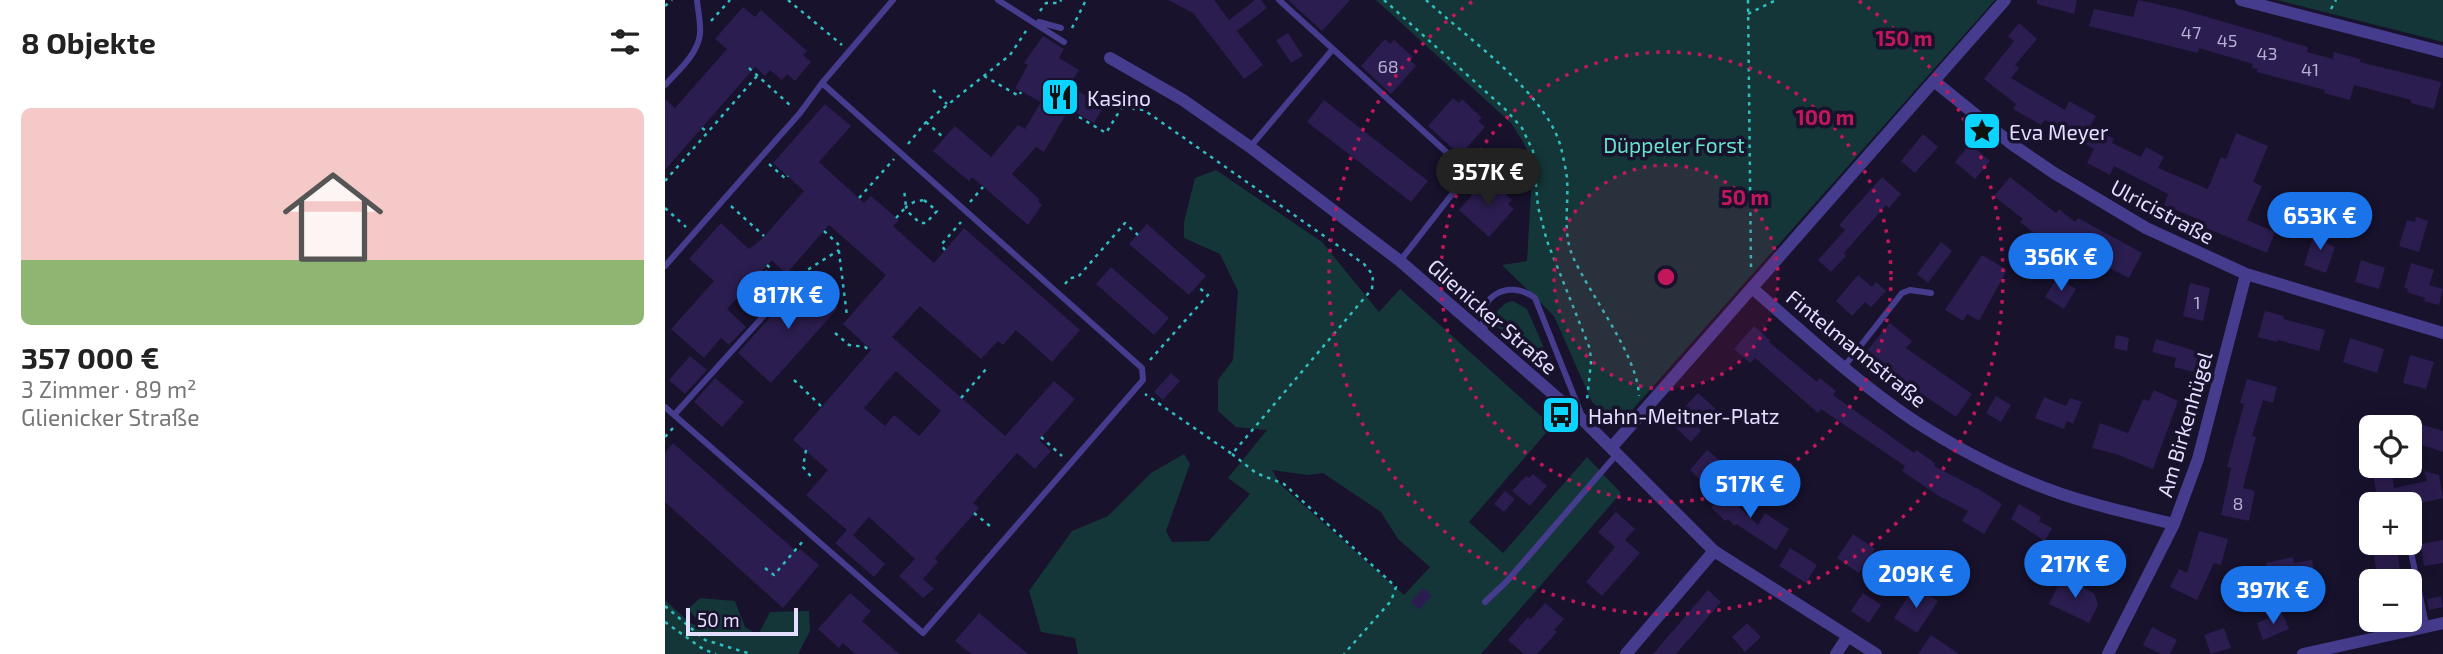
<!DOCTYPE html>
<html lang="de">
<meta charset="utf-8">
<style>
body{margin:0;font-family:"Exo 2",sans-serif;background:#f2f2f2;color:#222;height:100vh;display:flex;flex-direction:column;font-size:26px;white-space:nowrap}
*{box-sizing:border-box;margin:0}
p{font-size:23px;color:#767676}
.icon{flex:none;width:38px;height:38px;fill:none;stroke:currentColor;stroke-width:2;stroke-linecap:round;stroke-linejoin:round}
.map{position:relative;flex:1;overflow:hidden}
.panel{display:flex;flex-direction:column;background:#fff;width:665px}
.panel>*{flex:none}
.fabs{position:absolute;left:1694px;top:415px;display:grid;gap:14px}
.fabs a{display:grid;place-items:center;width:63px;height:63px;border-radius:10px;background:#fff;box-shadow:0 7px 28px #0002;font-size:35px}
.scale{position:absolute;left:21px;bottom:18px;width:112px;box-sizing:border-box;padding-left:7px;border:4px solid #e4deff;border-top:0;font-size:19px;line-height:24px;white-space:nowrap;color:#e4deff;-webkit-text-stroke:5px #18122d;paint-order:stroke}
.price{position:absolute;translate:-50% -60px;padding:0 16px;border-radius:24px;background:#1a73e8;color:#fff;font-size:23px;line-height:46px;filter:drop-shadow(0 2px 4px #0008)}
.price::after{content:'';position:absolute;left:50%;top:42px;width:21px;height:16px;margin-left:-10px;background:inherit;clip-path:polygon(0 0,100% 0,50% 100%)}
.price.current{background:#222;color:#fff}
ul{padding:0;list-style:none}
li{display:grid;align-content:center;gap:14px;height:371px;padding:0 21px}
li span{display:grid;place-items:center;height:217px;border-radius:10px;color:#555}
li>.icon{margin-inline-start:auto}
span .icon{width:126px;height:126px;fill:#fffc;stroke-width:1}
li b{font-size:30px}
h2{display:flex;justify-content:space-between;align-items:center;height:84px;padding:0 21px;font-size:30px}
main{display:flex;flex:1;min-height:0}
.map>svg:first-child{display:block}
</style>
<main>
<section class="panel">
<h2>8 Objekte<svg class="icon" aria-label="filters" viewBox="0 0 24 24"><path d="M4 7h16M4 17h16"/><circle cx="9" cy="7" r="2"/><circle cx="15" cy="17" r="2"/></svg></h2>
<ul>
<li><span style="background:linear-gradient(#f6c9c9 70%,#8fb573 0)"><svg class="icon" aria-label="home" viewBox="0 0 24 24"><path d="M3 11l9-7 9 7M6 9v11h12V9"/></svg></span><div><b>357 000 €</b><p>3 Zimmer · 89 m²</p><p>Glienicker Straße</p></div></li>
</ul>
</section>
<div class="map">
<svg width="1778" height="654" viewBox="0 0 1778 654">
<rect width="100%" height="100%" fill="#18122d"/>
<path fill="#143638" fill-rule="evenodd" d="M711,0H1330L953,426L927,402L889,316L837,265L862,261L867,174L866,162L859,143L846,123Z
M1612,0H1778V42Z
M551,170L657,242L714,312L735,289L887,426L804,522L838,553L922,457L956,493L816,654H413L410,638L376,632L364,591L407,531L443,516L486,473L519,454L525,464L501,531L507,542L544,541L585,494L563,478L602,430L571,427L553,411V380L568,360L573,291L555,254L519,238V222L530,178ZM607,470L643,475L658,473L716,512L733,539L765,567L739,595L616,485Z
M848,301L862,309L889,371L832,327L830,313L841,303Z
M35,598L70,601L80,627L93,635L105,612L144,611L145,631L133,654H0V600L25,623L41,630L23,609Z"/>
<path fill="#2b1d4f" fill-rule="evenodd" d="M503,0H549L564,20L590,0H596L602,8L572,31L598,65L579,79L528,13Z
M623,0H685L657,31Z
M1372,0H1412L1409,14L1372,4Z
M1473,0L1518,10L1618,39L1617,40L1643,47L1642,52L1668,59L1669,52L1695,59V62L1776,82L1769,109L1746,103V100L1689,85L1685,100L1659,93L1660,90L1592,72L1593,69L1587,68L1588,64L1534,48L1533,53L1424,26L1429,9L1468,17Z
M78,7L90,17L96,10L142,51L138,55L146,62L130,81L122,74L117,80L105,70L100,76L90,67L0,170V99L10,108L62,49L50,39Z
M1354,23L1372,39L1350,65L1354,68L1346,78L1400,110L1404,101L1431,116L1425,126L1449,139L1447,143L1476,157L1481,147L1499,157L1493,168L1543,189L1556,157L1561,159L1571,133L1603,146L1588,182L1597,186L1582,220L1610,232L1602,253L1533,225L1535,220L1499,205L1503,194L1449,166L1445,175L1422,163L1429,149L1380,120L1376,125L1348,109L1351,104L1319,79L1349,41L1343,36Z
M623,33L638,56L626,63L611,40Z
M378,36L399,49L394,58L414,70L404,86L439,106L429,123L404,109L379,152L371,147L347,174L374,199L373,201L377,205L363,225L307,177L304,181L268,151L290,126L326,157L353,125L360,129L376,102L350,88L363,65L359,63Z
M720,39L725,44L729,40L748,57L745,60L751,66L726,94L696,66Z
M788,98L794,103L797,99L817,118L813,121L820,127L795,155L763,126Z
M659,100L763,181L746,202L642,122Z
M160,104L186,126L154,162L199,203L206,196L234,220L228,226L269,263L299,228L415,330L387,362L351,330L338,345L333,341L316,359L255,306L227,337L340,436L389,381L410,399L374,440L386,451L370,469L352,453L308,503L314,508L270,558L273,562L258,579L269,589L258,598L234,576L250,559L204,517L188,535L220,564L209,577L170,543L182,530L141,495L163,470L128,440L206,350L178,324L221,275L164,225L121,274L107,260L62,309L81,327L64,345L56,338L39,358L6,329L49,281L24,259L56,223L84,249L97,239L139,191L108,163ZM231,371L276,411L254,436L229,415L220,426L199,408Z
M1258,134L1273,147L1250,173L1236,161Z
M1305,144L1325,161L1310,179L1290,162Z
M1217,177L1236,194L1224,208L1221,205L1179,253L1181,256L1166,272L1153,260L1180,230L1174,225Z
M1345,177L1391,213L1394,209L1410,222L1413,218L1477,253L1464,278L1429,260L1424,269L1406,259L1412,248L1387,233L1380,242L1355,222L1358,219L1329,196Z
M818,182L824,187L828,183L847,200L843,204L849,209L824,237L794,210Z
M1751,217L1763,221L1754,252L1734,246L1742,220L1750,222Z
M482,224L541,276L524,295L464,244Z
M1651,229L1664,233L1661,243L1670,247L1661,273L1639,265Z
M1276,242L1287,251L1263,283L1252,274Z
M1317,255L1342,270L1314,321L1302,314L1298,321L1280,310Z
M1696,260L1720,268L1714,289L1690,282Z
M1746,263L1769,270L1764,285L1778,289L1774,305L1759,301L1760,298L1742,292L1743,289L1739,288Z
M446,267L504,318L489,335L431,284Z
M1193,275L1207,287L1211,282L1221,291L1206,307L1200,302L1187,316L1171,301Z
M140,278L173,308L106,383L73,353Z
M1392,278L1411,289L1399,309L1380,297Z
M1525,283L1545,288L1538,321L1518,316Z
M1600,311L1619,316L1618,319L1660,330L1654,351L1613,340L1612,342L1593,337Z
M1225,323L1247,341L1241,348L1307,394L1291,417L1236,380L1201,352Z
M1089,326L1105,340L1104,342L1152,382L1155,378L1171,391L1168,395L1249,453L1251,450L1270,463L1269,466L1315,490L1337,504L1319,534L1297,521L1303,511L1274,496L1237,471L1240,466L1156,409L1153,413L1090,358L1085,363L1069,349Z
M1451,335L1464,338L1462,351L1449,348Z
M1685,338L1719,349L1712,373L1678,362Z
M1491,339L1534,352L1529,372L1509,367L1511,358L1487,352Z
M1745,355L1769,362L1761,389L1738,383Z
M25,356L42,370L20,394L4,380Z
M506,373L515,381L498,400L489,392Z
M50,378L79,402L57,427L29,402Z
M1582,379L1612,387L1608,403L1598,400L1587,436L1591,437L1578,488L1590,491L1584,521L1556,515L1566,468L1562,467L1579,404L1575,403Z
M1489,390L1513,401L1488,469L1451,454L1427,448L1435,423L1463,433L1478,399L1484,401Z
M1033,393L1051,409L1034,428L1036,431L1026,442L1010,427L1019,416L1015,412Z
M1331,396L1346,405L1336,422L1321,413Z
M1379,397L1401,406L1405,398L1417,402L1408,424L1402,421L1399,429L1370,418Z
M1745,421L1778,431V452L1745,441Z
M8,443L132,552L135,549L154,565L118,608L0,502V453Z
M1042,450L1058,463L1040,484L1025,470Z
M1707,466H1726L1729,488L1762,481L1759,471L1774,475L1778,498L1752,504H1713Z
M868,474L882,486L865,506L847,491L861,476L864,478Z
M1067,487L1080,501L1074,507L1093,525L1100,513L1124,529L1111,550L1071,524L1070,526L1063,519L1060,521L1046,507Z
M840,491L850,499L839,512L829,504Z
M1354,504L1376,517L1374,521L1387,528L1380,541L1346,519Z
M951,512L970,529L960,540L975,553L937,596L921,582L950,547L933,532Z
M1534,531L1563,539L1556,565L1549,563L1532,600L1505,587L1514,569L1522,573Z
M1188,534L1210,549L1194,573L1172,558Z
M1778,540V563L1759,566L1756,544Z
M1446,546L1463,555L1453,575L1440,569L1442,565L1433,561L1440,547L1444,549Z
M1125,548L1152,565L1141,583L1114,566Z
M1732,548L1735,570L1712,574L1708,551Z
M1628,557L1629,563L1647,560L1651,580L1606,589L1601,563Z
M1397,577L1429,593L1433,605L1424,623L1384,604Z
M1250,586L1273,601L1252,633L1229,618Z
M758,588L767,595L754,610L746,602Z
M1043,590L1056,602L1011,654H988Z
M185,593L206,611L197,621L234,654H190L178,643L174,648L153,629Z
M1198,593L1216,605L1204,623L1186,611Z
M1776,596L1778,607L1764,610L1762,599Z
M880,603L899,619L889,630L892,632L872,654H859L843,640L863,617L866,619Z
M314,613L363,654H306L290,641Z
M1617,613L1624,629L1598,640L1592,623Z
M1082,623L1096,637L1080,652L1067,637Z
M1487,627L1512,640L1505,654H1496L1478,645Z
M1559,628L1566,648L1546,654L1539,635Z
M1266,635L1294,654H1253Z"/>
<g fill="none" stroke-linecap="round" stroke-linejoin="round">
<path stroke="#30bfc1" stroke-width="2.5" stroke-dasharray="3.5 5" stroke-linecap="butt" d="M123,0L177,45
M719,0L840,109L857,128L868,151L873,207L882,241L925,349L926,362L922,400
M761,0C802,38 886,96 897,152C899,161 901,170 902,178C904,205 897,232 908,257C926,297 973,356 974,396
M1083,0L1086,267
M0,6L7,0
M1666,9L1671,0
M375,11L381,3H395L396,0
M1083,14L1111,0
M46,21L65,0
M407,28L421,0
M84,68L126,106
M319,76L354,96L356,92
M268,90L282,104
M414,117L441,133L460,102L469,109L479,110L699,264L708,275L707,289L567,454L480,394
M261,122L279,138
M37,128L43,132
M243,144L261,122L345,55L361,31
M104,164L121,179L123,176
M0,181L92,76
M194,198L229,159
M259,200L272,211L261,223H255L242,211L241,207L249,202Z
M305,202L318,187
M66,206L99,236
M0,208L21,227
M231,218L241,207L239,189
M159,231L173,244L182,316
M280,250L276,245L296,222
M102,265L105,268L94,280L107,292
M136,274L174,250
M400,284L405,278L413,277L460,223L473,235
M170,333L184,345L200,347L205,351
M485,360L543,295L532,286
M129,380L157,407
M296,398L322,368
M0,437L8,428
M376,437L397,456
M141,450L138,467L148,479
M567,454L591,473L619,484L731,587L726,601L679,654
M309,513L325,526
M100,568L109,575L138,541
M0,606L40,640L86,654
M0,622L38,649L51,654"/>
<path stroke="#453c8d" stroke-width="6" d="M333,0L399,42
M614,0L789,159L796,172L795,184L735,261
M374,22L396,28
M0,85C13,71 33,54 35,34C36,23 33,11 32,0
M585,147L668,49
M0,266L135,113L157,83L228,0
M821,333C807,299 842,277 870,298L917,416
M1178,368L1237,293L1245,290L1266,293
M0,407L258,633L478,380L477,368L157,83
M9,415L122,290
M1744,542L1761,625
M820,602L842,581L952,454"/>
<path stroke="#453c8d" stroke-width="12" d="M1576,0L1778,52
M445,58L518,100L585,147L735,261L919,421L1049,551L1211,654
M1269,81L1348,145L1389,173L1481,228L1581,274L1778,333
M1087,288C1139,333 1190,381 1248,420C1302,455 1364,486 1426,503C1453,511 1481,517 1509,524
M946,448L1340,0
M961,654L1049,551
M1171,654L1183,636
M1443,654L1509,524L1533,459L1581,274
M1638,654L1778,623"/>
</g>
<circle cx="1001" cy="277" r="112" fill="#c2185b" fill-opacity=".12"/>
<g fill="none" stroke="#c2185b" stroke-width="3.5" stroke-dasharray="3.5 7">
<circle cx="1001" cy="277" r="112"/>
<circle cx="1001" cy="277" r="225"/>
<path d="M1194 1A337 337 0 1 1 808 1"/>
</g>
<defs>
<symbol id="restaurant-square" viewBox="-11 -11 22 22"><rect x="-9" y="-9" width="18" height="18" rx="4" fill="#0ad4ff" stroke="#18122d"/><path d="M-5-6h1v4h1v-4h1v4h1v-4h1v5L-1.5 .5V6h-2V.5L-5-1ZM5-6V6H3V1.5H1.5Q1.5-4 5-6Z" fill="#111"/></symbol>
<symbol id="sight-square" viewBox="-11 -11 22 22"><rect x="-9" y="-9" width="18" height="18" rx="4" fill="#0ad4ff" stroke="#18122d"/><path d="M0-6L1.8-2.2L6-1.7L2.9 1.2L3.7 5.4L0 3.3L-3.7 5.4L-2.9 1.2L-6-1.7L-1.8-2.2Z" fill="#111"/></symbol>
<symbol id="bus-square" viewBox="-11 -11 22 22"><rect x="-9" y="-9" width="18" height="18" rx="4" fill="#0ad4ff" stroke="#18122d"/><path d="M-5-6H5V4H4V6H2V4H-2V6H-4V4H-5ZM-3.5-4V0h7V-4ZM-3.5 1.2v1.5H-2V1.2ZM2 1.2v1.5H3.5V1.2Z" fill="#111"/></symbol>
</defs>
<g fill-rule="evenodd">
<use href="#restaurant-square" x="373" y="75" width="44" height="44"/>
<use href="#sight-square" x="1295" y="109" width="44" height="44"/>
<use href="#bus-square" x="874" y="393" width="44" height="44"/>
</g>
<g text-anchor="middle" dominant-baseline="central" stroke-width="7" stroke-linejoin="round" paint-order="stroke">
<g font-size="18" fill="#b6aed3">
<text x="1526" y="32">47</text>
<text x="1562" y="40">45</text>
<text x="1602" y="53">43</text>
<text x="723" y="66">68</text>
<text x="1645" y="69">41</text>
<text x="1532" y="302">1</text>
<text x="1573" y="503">8</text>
</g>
<g font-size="21" fill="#e4deff" stroke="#18122d" text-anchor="start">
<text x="422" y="97">Kasino</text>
<text x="1344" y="131">Eva Meyer</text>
<text x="923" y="415">Hahn-Meitner-Platz</text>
</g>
<g font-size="21" fill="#66e3cd" stroke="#18122d">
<text x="1009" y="144">Düppeler Forst</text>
</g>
<g font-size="21" fill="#e4deff" stroke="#18122d">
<text transform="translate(1498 211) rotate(28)">Ulricistraße</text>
<text transform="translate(828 316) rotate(41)">Glienicker Straße</text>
<text transform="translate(1192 348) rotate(39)">Fintelmannstraße</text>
<text transform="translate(1519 424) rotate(-74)">Am Birkenhügel</text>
</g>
</g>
<circle cx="1001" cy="277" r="10" fill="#c2185b" stroke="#18122d" stroke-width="3.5"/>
<g font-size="21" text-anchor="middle" font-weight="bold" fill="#c2185b" stroke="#18122d" stroke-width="7" stroke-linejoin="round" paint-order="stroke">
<text x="1239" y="46">150 m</text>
<text x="1160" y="125">100 m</text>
<text x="1080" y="205">50 m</text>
</g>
</svg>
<div class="fabs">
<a><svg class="icon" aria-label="locate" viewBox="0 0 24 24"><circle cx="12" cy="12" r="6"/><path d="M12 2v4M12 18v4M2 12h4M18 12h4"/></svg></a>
<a>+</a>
<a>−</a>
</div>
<div class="scale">50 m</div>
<b class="price current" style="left:823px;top:208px">357K €</b>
<b class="price" style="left:1655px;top:252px">653K €</b>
<b class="price" style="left:1396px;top:293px">356K €</b>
<b class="price" style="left:123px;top:331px">817K €</b>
<b class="price" style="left:1085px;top:520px">517K €</b>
<b class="price" style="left:1410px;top:600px">217K €</b>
<b class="price" style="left:1251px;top:610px">209K €</b>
<b class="price" style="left:1608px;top:626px">397K €</b>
</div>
</main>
